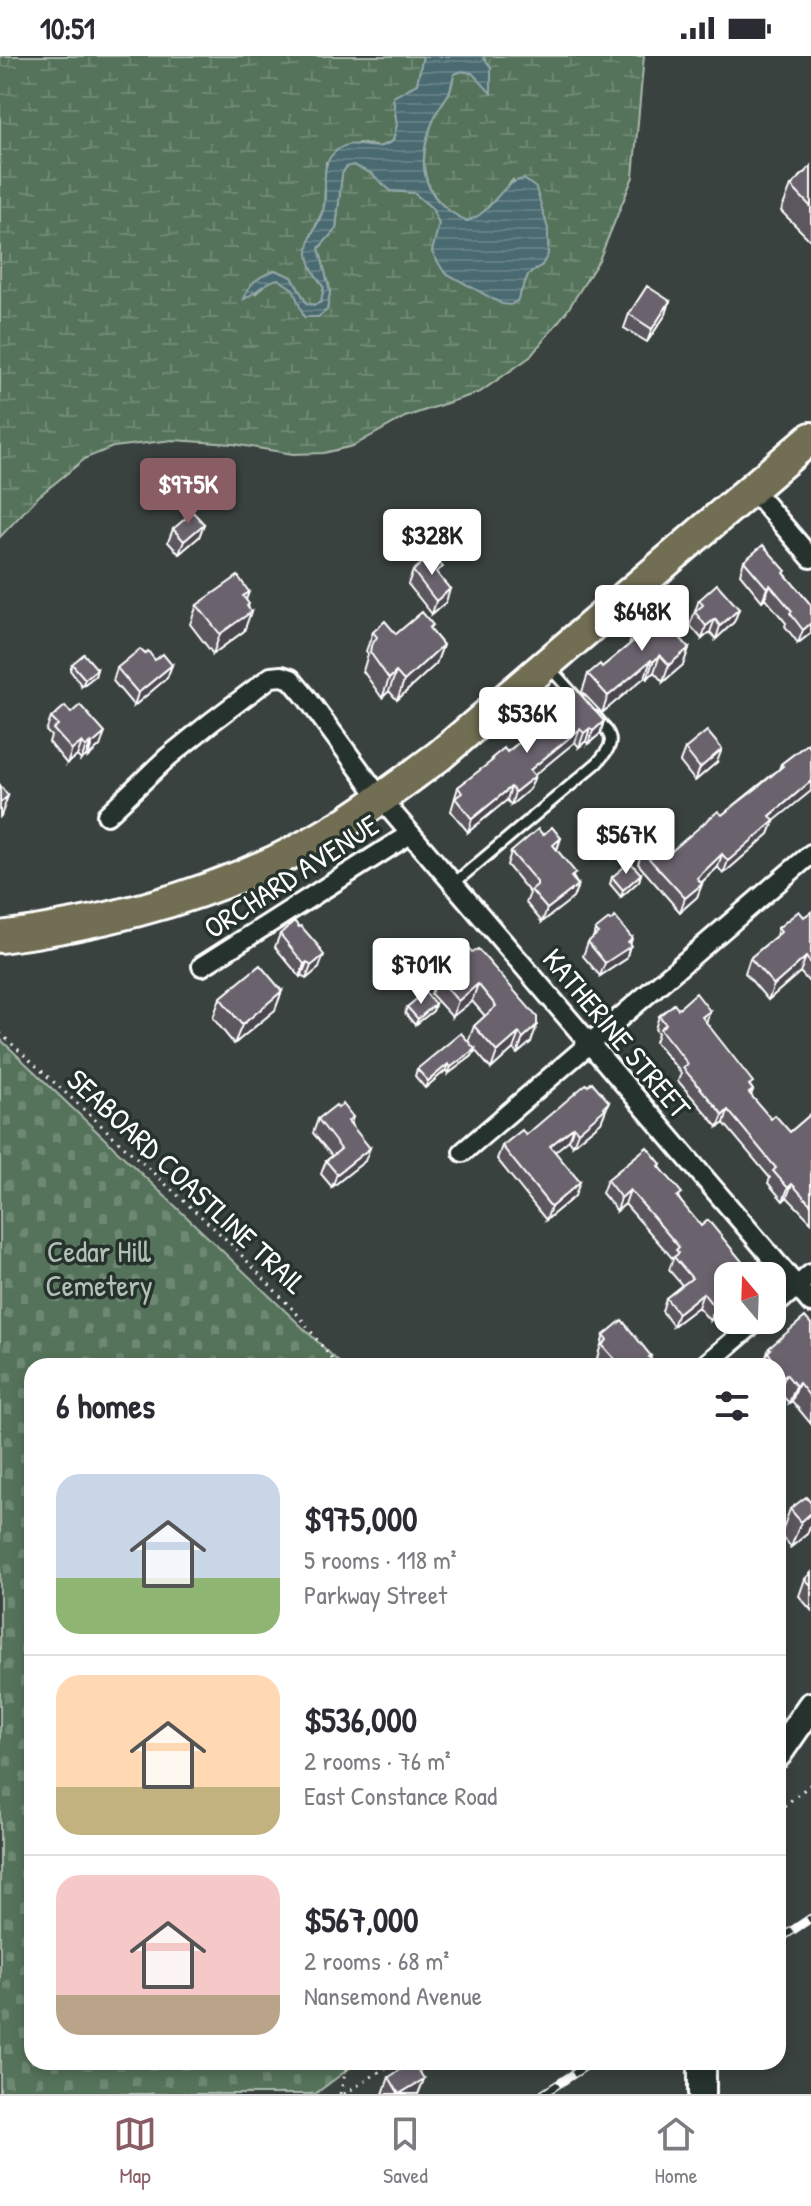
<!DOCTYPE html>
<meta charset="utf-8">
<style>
body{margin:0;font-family:"Patrick Hand",sans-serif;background:#f7f7f7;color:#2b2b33;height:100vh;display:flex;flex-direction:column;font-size:30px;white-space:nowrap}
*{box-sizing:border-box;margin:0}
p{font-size:26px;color:#7c7c81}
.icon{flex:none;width:44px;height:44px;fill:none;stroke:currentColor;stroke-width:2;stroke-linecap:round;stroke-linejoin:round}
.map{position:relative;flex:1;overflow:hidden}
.panel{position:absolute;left:24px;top:1302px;width:762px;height:712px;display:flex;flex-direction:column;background:#fff;border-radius:24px;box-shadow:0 4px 12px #0003}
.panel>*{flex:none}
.needle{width:52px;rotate:341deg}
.tools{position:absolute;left:714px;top:1206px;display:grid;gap:16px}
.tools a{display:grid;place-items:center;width:72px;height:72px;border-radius:16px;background:#fff;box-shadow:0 4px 12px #0003;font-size:40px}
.price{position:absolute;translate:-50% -68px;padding:0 18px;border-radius:8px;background:#fff;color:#222;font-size:26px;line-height:52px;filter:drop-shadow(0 2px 4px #0008)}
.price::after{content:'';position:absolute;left:50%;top:48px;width:24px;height:18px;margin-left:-12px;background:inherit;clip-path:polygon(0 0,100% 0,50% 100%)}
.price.selected{background:#8a5d65;color:#fff}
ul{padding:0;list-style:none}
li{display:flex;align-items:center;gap:24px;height:200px;padding:0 32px}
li+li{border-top:2px solid #e1e1e2}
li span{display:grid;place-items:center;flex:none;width:224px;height:160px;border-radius:24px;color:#555}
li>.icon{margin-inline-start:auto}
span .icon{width:96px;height:96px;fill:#fffc;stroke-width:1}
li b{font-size:34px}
h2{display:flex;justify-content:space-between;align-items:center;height:96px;padding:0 32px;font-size:34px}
.status{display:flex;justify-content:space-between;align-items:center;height:56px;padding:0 40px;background:#fff;direction:ltr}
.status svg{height:22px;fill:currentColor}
.dock{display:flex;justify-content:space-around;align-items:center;height:112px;border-top:2px solid #e1e1e2;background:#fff;font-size:22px;color:#7c7c81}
.dock a{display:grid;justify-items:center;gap:4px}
.dock .selected{color:#8a5d65}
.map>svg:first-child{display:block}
</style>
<div class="status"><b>10:51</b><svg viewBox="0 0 49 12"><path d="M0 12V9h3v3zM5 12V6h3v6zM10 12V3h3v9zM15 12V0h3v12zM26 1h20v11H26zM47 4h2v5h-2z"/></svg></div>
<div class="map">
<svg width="811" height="2038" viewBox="0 0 811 2038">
<defs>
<pattern id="wetland-marsh" width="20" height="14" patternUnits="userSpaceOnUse" patternTransform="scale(2)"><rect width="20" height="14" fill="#55735a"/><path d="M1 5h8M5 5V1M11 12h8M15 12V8" fill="none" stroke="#6e8873"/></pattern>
<pattern id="cemetery-stones" width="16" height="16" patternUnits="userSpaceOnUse" patternTransform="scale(2)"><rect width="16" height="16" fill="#55735a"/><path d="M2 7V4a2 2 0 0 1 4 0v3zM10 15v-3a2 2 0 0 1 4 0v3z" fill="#6e8873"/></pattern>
<pattern id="water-rules" width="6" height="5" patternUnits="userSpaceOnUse" patternTransform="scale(2)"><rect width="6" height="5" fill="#496a70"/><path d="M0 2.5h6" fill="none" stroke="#648085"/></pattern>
</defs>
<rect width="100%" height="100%" fill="#3a4240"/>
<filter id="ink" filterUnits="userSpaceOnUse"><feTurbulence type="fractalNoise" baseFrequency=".0125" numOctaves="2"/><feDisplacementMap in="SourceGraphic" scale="16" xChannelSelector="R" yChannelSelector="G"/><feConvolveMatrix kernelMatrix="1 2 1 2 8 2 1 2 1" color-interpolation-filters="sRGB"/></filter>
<g filter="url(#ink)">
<path fill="url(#wetland-marsh)" stroke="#aab9ac" stroke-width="2" d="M0,0H423L417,28L393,42L397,69L393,85L379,91L359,87L326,106L324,152L311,180V211L324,232L321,246L315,249L307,248L292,221L275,214L255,238L268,225L278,223L293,232L304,260L318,261L327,254L330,236L319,192L336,173L342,118L346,111L353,109L371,117L391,135L414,137L432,152L439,168L432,196L517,245L528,219L542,209L513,124L479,161L467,165C419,143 415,103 436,58C439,51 445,44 449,37C452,31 453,24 454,18L462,15L472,17L491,11L482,0H644L633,121L599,204L567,255L530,301L480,336L405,361L353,390L324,397L293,398L233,388L173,384L113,391L86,402L39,440L0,481Z"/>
<path fill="url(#cemetery-stones)" stroke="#aab9ac" stroke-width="2" d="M0,983L343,1310H32V2006H358L315,2038H0Z"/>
<path fill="url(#water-rules)" stroke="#92a6a9" stroke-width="2" d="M423,0H482L491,11V37L472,17L462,15L454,18C453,24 451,31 449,37C445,44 439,51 436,58C415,103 418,143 467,165C494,157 499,126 524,123L536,132L548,173V198L542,209L528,219L517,245L510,249L502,248L444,216L432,196L439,168L432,152L414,137L391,135L371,117L353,109L346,111L342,118L336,173L319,192L330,236L327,254L318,261H304L293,233L278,223C264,226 256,237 244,243C249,226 259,221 275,214L292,221L307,248L315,249L321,246L324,232C317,221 309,211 308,198C307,180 320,168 324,151C328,133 319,110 334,97C351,80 365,94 382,90C386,89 389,87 393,85L397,69L393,41L417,28Z"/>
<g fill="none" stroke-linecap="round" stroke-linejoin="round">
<defs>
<path id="service" d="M549,611L577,642
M453,828L597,707C616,686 614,682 596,661"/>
<path id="minor" d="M752,433L811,502
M107,759L168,701L210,667L271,621L282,620L291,623L307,642L381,743L811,1247
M202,910L410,778
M463,1096L811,798
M772,1252L811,1218
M704,1310L758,1264"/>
<path id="secondary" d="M778,1698L811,1650
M702,2006V2038"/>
<path id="primary" d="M0,881C118,866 237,833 340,770C374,749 406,724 439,700L811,382"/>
</defs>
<use href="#service" stroke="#fff" stroke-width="15"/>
<use href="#minor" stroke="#fff" stroke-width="24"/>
<use href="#secondary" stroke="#fff" stroke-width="32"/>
<use href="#primary" stroke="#fff" stroke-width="36"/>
<path stroke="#fff" stroke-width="3" stroke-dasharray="2 6" stroke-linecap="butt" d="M0,977L229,1186L300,1261L337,1310
M778,1755L811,1728
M340,2038L348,2006
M344,2038L395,2006"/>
<use href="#service" stroke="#26332d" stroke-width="9"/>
<use href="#minor" stroke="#26332d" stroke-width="18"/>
<use href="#secondary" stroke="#26332d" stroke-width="26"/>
<use href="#primary" stroke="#726e52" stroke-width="30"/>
<defs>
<path id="rail" d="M778,1884L811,1862
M543,2038L592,2006"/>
</defs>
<use href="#rail" stroke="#fff" stroke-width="9"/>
<use href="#rail" stroke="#26332d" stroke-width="6" stroke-dasharray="18" stroke-linecap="butt"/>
</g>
<path fill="#5b565f" stroke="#fff" stroke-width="2" d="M811,110V185L781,155L791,130Z
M670,245L666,258L647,286L624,272L629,258Z
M204,468L199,481L179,498L168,486L173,473Z
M744,505L785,518L811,549V577L798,587L785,570L786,567L765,542L762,545L740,518Z
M413,515L439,520L446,546L432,558L408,528Z
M249,536L246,544L248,552L244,575L213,598L190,568L197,549Z
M699,544L739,553L734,566L716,583L710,576L702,583L690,569Z
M431,574L443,589L436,608L397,644L389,635L382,642L363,615L368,598L366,595L373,576L396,578Z
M678,579L689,592L683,609L663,626L654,616L647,623L645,621L602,657L582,636L588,618L602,611L629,589L632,581Z
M145,598L155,604L172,609L167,622L134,650L113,625L117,612Z
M72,608L97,613L95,620L82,630L70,614Z
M562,644L604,665L600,678L588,688L586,685L579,691L575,686L534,719L530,733L511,749L507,744L468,776L451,755L458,731L491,706L492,702L507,696L522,684L526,673L543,668L557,656Z
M51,662L100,690L88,701L86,700L81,704L77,700L67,708L49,686L51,680L46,675Z
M807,688L769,778L723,818L718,811L701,827L702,828L697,841L680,856L638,808L642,795L666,800L722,759L779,713L781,708Z
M685,693L717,706L695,725L680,706Z
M543,779L561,782L557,794L578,829L573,842L542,866L526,847L530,837L507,809L511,796Z
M641,818L639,825L621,841L610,828L612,821Z
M811,856V926L810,927L800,916L768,944L745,917L750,902L776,880L778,872L804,861Z
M595,874L632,882L626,903L600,920L583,900L588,886L593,882Z
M280,878L321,893L319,912L306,923L302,919L300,921L275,891Z
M451,898L531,986L517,998L513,993L491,1013L475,994L472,1000L448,1018L446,1014L425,1032L415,1020L417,1013L468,986L474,970L485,960L472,945L452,961L431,938L437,921L445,914Z
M282,935L275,954L234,988L213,962L220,942Z
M435,948L433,955L415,969L405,957L407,951Z
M678,953L706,967L753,1034L751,1040L771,1063L790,1076L811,1058V1166L787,1141L783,1145L768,1127L770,1122L724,1067L718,1071L678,1025L681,1017L655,986L658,977L655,973L659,960Z
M609,1046L601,1066L573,1089L569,1084L555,1095L575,1140L546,1164L497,1103L502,1090Z
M353,1061L351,1068L365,1105L332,1131L321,1118L326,1105L332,1100L313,1077L318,1063Z
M661,1108L660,1111L680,1144L728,1220V1256L724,1259L721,1256L710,1265L698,1251L673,1270L662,1255L666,1242L682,1229L669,1214L673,1203L625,1148L617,1155L602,1137L607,1124Z
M811,1268V1368L792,1345L789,1347L779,1336L763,1310L769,1292Z
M604,1279L651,1300L650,1302L656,1310H604L597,1302Z
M811,1447V1467L807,1478L791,1491L781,1478L790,1453Z
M811,1517V1554L799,1540L805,1523Z
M389,2021L424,2023L418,2038H383Z"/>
<path fill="#4a464d" stroke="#fff" stroke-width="2" d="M670,245L666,258L647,286L652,273Z
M204,468L199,481L179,498L184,485Z
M770,529L765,542L762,545L767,532Z
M450,533L446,546L432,558L436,545Z
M249,548L244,561L251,556L244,575L213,598L220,578Z
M739,553L734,566L716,583L720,570Z
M715,563L710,576L702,583L706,570Z
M811,567V577L798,587L803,574Z
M443,589L436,608L397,644L404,625Z
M689,592L683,609L663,626L669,609Z
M660,599L654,616L647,623L653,606Z
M651,604L645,621L602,657L608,640Z
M172,609L167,622L134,650L138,637Z
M97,613L95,620L82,630L85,623Z
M396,616L389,635L382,642L389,623Z
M604,665L600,678L588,688L593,675Z
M590,672L586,685L579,691L584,677Z
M580,673L575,686L525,727L530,714Z
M105,677L100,690L88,701L92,688Z
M82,686L77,700L67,708L72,694Z
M91,686L86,700L81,704L86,691Z
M722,693L717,706L695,725L700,712Z
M535,720L530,733L511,749L515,736Z
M811,725V735L774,765L769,778L723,818L728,805L770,760Z
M511,731L507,744L468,776L472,763Z
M8,740L1,760L0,761V747Z
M561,782L556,795L553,789Z
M722,798L718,811L692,835L697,822Z
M641,818L639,825L621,841L623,834Z
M702,828L697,841L680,856L685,842Z
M578,829L573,842L542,866L547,853Z
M632,882L626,903L600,920L605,907Z
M321,893L317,905L324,899L319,912L306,923L311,910Z
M806,901L800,916L768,944L774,929Z
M307,906L302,919L300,921L304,908Z
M478,928L472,945L452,961L458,945Z
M282,935L275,954L234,988L242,969Z
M435,948L433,955L415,969L418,963Z
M710,955L706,967L702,961Z
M537,969L531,986L517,998L523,982Z
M519,977L513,993L491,1013L497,996Z
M475,993L472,1000L448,1018L451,1011Z
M448,1008L446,1014L425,1032L428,1025Z
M609,1046L601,1066L573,1089L578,1076Z
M728,1054L724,1067L718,1071L723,1059Z
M574,1071L569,1084L546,1103L550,1090Z
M370,1092L365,1105L332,1131L337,1118Z
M580,1126L575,1140L546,1164L551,1151Z
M792,1128L787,1141L783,1145L788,1132Z
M630,1134L625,1148L617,1155L621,1142Z
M703,1237L698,1251L673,1270L678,1257Z
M726,1243L721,1256L710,1265L715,1252Z
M786,1318L779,1336L778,1337V1324Z
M799,1327L792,1345L789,1347L796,1330Z
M811,1457V1467L807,1478L791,1491L801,1466Z
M424,2023L418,2038H399Z"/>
<path fill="#6a646e" stroke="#fff" stroke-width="2" d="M811,110V151L791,130Z
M647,230L670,245L652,273L629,258Z
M193,456L204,468L184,485L173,473Z
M763,489L786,515L784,517L811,549V567L803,574L790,557L792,555L770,529L767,532L744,505Z
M432,498L443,511L436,516L450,533L436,545L413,515Z
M238,520L249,536L243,540L249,548L247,550L251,556L220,578L197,549Z
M717,528L739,553L720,570L715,563L706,570L695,556L703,549L699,544Z
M666,553L681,570L675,576L689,592L669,609L660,599L653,606L651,604L608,640L588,618L600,608L602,611L635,584L632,581L659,557L660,559Z
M422,556L433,569L429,572L443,589L404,625L396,616L389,623L370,596L371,590L377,581L373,576L385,565L396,578Z
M140,593L145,598L148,595L155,604L163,598L172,609L138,637L117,612Z
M84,598L97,613L85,623L72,608Z
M575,632L604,665L593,675L590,672L584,677L580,673L530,714L535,720L515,736L511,731L472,763L455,742L462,737L458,731L493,704L492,702L504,692L507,696L530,678L526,673L538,663L543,668L566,649L562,644Z
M80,649L105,677L92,688L91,686L86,691L82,686L72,694L53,673L58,669L51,662L65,650L71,657Z
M707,675L722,693L700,712L685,693Z
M807,688L811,693V725L770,760L774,765L728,805L722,798L697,822L702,828L685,842L642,795L653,785L666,800L718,755L722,759L757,732L783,710L781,708Z
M0,729L8,740L0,747Z
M552,771L561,782L553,789L576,817L571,821L578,829L547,853L531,834L537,829V826L511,796L538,773L543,779Z
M630,806L641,818L623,834L612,821Z
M799,855L804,861L811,856V908L806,901L774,929L750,902L781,876L778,872Z
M615,861L632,882L628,886L631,890L605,907L588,886L598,877L595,874L609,863L610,865Z
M294,865L299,871L301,870L321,893L320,894L324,899L311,910L307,906L304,908L280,878Z
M464,887L472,896L478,893L537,961V969L523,982L519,977L497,996L474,970L496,950L478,928L458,945L437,921L456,904L451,898Z
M260,909L282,935L242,969L220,942Z
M425,936L435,948L418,963L407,951Z
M696,937L710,955L702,961L753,1026L749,1029L753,1034L749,1037L771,1063L775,1059L790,1076L811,1058V1149L792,1128L788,1132L773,1115L776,1112L728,1054L723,1059L683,1012L688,1008L660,973L666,968L659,960L674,948L678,953Z
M461,977L475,993L451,1011L448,1008L428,1025L417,1013Z
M592,1026L609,1046L604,1051L605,1053L578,1076L574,1071L550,1090L580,1126L551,1151L502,1090L522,1074L526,1079L586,1028L588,1030Z
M343,1048L353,1061L348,1065L370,1092L337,1118L326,1105L341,1093L318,1063L336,1049L338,1052Z
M647,1091L661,1108L659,1110L682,1137L677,1141L701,1170L708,1164L754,1220H728V1245L726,1243L715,1252L703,1237L678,1257L666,1242L692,1222L674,1201L679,1197L676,1194L679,1191L630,1134L621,1142L607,1124Z
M805,1261L811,1268V1342L799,1327L796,1330L786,1318L778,1324V1310H763L772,1302L768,1296L771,1293L769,1292Z
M622,1264L651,1300L649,1301L656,1309L655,1310H621L602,1289L607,1284L604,1279Z
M806,1441L811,1447V1457L801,1466L790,1453Z
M811,1517V1529L805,1523Z
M413,2006H414L424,2023L399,2038L389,2021Z"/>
</g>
<g text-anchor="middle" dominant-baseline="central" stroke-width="7" stroke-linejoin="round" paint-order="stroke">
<g font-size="30" fill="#fff" stroke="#26332d">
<text transform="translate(291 820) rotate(-33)">ORCHARD AVENUE</text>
<text transform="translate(617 977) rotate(50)">KATHERINE STREET</text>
<text transform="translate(187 1125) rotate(43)">SEABOARD COASTLINE TRAIL</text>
</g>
<g font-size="30" fill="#b2c0b5" stroke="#26332d">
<text x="99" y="1195">Cedar Hill<tspan x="99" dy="34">Cemetery</tspan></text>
</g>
</g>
</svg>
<div class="tools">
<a><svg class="needle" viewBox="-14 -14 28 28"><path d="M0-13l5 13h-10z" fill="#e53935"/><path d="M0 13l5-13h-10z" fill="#7c7c81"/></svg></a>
</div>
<b class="price selected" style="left:188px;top:470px">$975K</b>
<b class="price" style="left:432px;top:521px">$328K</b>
<b class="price" style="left:642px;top:597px">$648K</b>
<b class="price" style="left:527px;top:699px">$536K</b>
<b class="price" style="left:626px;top:820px">$567K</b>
<b class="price" style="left:421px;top:950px">$701K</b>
<section class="panel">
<h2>6 homes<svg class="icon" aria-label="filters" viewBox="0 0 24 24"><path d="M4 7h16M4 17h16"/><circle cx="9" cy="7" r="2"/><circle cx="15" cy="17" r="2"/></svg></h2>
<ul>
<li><span style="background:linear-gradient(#c9d6e8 65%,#8fb573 0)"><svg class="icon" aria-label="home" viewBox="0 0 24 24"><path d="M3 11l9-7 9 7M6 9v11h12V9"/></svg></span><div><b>$975,000</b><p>5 rooms · 118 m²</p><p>Parkway Street</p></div></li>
<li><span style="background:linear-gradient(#ffd9b3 70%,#c2b280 0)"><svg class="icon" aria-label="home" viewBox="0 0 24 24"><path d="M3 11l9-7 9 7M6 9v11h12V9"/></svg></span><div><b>$536,000</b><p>2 rooms · 76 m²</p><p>East Constance Road</p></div></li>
<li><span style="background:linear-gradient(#f6c9c9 75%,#b9a48a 0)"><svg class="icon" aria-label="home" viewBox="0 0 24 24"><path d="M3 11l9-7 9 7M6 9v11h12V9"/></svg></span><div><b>$567,000</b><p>2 rooms · 68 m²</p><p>Nansemond Avenue</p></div></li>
</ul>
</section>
</div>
<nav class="dock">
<a class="selected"><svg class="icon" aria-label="map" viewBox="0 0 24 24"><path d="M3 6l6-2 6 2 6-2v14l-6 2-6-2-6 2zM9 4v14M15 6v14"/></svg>Map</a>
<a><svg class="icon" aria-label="saved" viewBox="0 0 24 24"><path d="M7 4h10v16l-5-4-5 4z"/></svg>Saved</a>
<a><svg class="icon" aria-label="home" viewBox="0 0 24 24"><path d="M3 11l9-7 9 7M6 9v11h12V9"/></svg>Home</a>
</nav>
